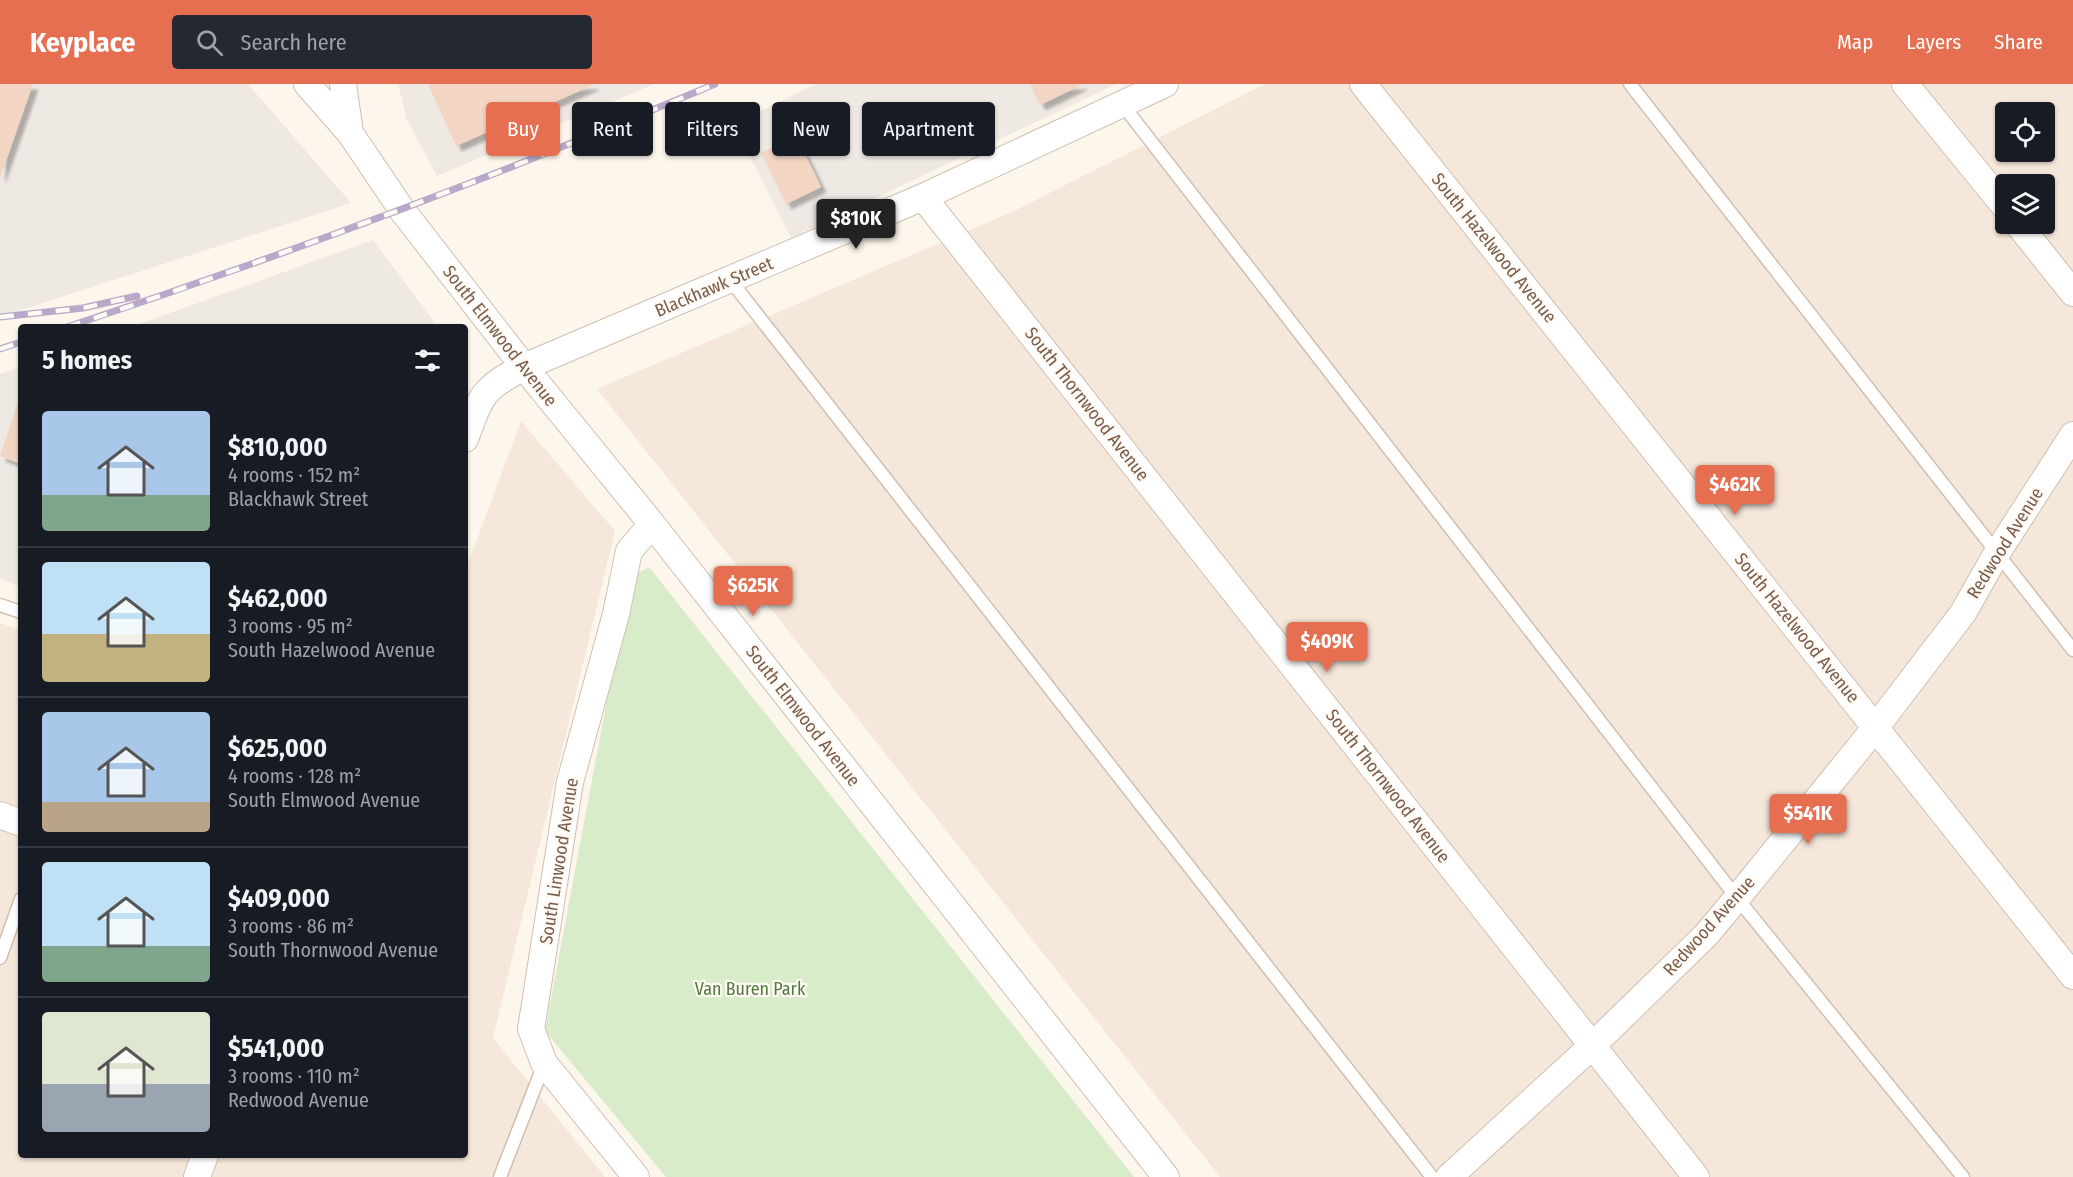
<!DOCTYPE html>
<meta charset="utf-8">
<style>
body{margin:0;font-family:"Fira Sans Condensed",sans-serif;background:#242831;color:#f1f3f6;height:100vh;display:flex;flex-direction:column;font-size:22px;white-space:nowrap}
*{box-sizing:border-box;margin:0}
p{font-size:20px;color:#9ea1a6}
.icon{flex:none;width:33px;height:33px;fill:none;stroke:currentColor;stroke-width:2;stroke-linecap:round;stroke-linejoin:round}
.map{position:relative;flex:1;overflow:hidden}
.side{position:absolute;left:18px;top:240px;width:450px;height:834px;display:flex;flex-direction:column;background:#171b24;border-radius:6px;box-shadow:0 2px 4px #0004}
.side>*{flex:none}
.hud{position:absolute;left:486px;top:18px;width:570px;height:54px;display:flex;gap:12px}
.controls{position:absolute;left:1995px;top:18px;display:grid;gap:12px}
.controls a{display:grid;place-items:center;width:60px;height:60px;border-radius:6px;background:#171b24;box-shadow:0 2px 4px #0004;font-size:30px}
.price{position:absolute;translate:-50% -51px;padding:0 14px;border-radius:6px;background:#e76f51;color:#fff;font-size:20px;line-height:39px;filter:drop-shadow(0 2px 3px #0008)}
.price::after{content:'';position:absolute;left:50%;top:36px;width:18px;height:14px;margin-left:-9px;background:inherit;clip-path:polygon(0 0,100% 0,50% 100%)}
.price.active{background:#222;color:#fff}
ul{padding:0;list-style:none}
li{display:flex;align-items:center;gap:18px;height:150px;padding:0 24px}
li+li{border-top:2px solid #363941}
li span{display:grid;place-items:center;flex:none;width:168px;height:120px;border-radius:6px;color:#555}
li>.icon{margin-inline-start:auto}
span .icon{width:72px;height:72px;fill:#fffc;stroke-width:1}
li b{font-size:26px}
h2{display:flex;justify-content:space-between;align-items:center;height:72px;padding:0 24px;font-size:26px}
.pill{padding:0 21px;border-radius:6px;background:#171b24;box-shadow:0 2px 4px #0004;font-size:21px;line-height:54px}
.pill.active{background:#e76f51;color:#fff}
header{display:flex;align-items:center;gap:36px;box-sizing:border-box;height:84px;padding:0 30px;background:#e76f51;color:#fff}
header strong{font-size:28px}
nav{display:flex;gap:33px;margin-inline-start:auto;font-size:21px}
.search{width:420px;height:54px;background:#242831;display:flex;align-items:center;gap:15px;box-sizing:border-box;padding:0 21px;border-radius:6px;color:#9ea1a6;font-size:22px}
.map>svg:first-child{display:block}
</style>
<header>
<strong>Keyplace</strong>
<div class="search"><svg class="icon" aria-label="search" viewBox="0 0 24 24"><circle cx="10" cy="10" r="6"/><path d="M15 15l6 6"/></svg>Search here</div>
<nav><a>Map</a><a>Layers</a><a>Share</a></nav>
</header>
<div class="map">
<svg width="2073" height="1093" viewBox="0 0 2073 1093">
<defs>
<filter id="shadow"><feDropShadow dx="5.5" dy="5.5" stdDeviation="1.5" flood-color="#0004"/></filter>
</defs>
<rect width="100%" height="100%" fill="#fdf6ec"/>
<path fill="#f5e8da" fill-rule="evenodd" d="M1265,0H2073V1093H1220L597,305L1012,128ZM2006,28H2044V68H2006ZM2006,100H2044V140H2006Z
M521,337L615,447L493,954L605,1093H0V539L21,546V1071H465V488Z"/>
<path fill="#efe9e4" d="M0,0H248L351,119L0,233Z
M398,0H654L437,92L407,36Z
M816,0H1116L791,154L734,40Z
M373,156L438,243H131Z
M21,283V503L0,495V290Z"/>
<path fill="#d8ecc9" d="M649,483L1134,1093H666L545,947L630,493Z"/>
<path fill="#f3d5c3" filter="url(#shadow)" d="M0,0H33L0,94Z
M428,0H595L456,62Z
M1030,0H1083L1040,21Z
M796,52L821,103L786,120L761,69Z
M21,309V380L0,372Z"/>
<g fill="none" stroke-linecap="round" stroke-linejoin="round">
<defs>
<path id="lane" d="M1630,0L2073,566
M1122,20L1737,814L1963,1093
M731,197L1432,1093
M0,521L21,528
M0,874L21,815
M500,1093L544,980"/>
<path id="street" d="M307,0L350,49L402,126L524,283L652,440L1166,1093
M343,0L350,49
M1363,0L2073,892
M1905,0L2006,124
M923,113L1696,1093
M2018,140L2073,209
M465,355C482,311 480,306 524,283L923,113L1165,0
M0,731L21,739
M197,1093L205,1071
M636,1093L544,979L531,945L570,698L616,530L629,467L652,440
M1449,1093L1593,961L1706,851L1737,814L1876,643L1963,529L1997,469L2073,351"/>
</defs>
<use href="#lane" stroke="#d1beb0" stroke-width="15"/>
<use href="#street" stroke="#d1beb0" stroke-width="28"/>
<use href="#lane" stroke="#fff" stroke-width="12"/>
<use href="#street" stroke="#fff" stroke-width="26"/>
<defs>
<path id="rail" d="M0,233L83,224L137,212
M67,243C286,171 502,90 715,0
M0,265L21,258"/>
</defs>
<use href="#rail" stroke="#b9a8c9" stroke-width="7"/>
<use href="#rail" stroke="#fffaf3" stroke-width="4.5" stroke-dasharray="14" stroke-linecap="butt"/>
</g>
<g text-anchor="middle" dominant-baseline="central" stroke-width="4.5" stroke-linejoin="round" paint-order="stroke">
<g font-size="18" fill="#7a5c4d" stroke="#fffaf3">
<text transform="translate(1494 164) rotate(51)">South Hazelwood Avenue</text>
<text transform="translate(714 203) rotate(-23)">Blackhawk Street</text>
<text transform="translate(500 252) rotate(52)">South Elmwood Avenue</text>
<text transform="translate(1087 320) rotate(52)">South Thornwood Avenue</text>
<text transform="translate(2005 459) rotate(-58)">Redwood Avenue</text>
<text transform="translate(1797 544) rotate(51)">South Hazelwood Avenue</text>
<text transform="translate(803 632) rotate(52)">South Elmwood Avenue</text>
<text transform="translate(1388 702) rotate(52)">South Thornwood Avenue</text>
<text transform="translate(559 777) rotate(-81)">South Linwood Avenue</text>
<text transform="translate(1709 842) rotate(-48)">Redwood Avenue</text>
</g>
<g font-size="18" fill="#537a41" stroke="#fffaf3">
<text x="750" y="905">Van Buren Park</text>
</g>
</g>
</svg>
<div class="controls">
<a><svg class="icon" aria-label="locate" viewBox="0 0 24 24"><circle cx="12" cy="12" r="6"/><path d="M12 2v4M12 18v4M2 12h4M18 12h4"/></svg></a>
<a><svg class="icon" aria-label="layers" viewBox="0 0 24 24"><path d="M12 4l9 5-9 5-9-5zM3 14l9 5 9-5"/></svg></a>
</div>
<b class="price active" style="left:856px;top:166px">$810K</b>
<b class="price" style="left:1735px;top:432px">$462K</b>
<b class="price" style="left:753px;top:533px">$625K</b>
<b class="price" style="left:1327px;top:589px">$409K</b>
<b class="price" style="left:1808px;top:761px">$541K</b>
<div class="hud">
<a class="pill active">Buy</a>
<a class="pill">Rent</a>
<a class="pill">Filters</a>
<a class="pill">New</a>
<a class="pill">Apartment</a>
</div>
<section class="side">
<h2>5 homes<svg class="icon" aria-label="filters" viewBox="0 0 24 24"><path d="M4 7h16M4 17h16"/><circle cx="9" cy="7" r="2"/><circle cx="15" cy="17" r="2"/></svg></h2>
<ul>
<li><span style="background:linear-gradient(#a9c7e8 70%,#7fa58c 0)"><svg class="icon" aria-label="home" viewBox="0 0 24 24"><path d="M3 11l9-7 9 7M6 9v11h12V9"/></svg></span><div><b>$810,000</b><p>4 rooms · 152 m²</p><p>Blackhawk Street</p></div></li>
<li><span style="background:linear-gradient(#bfe0f5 60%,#c2b280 0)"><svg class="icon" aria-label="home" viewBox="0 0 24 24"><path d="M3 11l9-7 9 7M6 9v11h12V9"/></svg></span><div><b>$462,000</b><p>3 rooms · 95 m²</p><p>South Hazelwood Avenue</p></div></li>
<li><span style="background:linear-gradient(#a9c7e8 75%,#b9a48a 0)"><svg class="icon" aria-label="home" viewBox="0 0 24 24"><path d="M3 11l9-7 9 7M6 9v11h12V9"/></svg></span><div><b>$625,000</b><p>4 rooms · 128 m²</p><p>South Elmwood Avenue</p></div></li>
<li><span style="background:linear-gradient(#bfe0f5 70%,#7fa58c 0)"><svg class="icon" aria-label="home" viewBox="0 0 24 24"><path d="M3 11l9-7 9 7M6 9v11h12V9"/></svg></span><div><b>$409,000</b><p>3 rooms · 86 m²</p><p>South Thornwood Avenue</p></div></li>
<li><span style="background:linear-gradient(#dfe7d0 60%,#9aa5b1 0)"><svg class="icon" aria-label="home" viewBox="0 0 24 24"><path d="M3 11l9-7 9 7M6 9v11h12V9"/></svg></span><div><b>$541,000</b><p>3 rooms · 110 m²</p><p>Redwood Avenue</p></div></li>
</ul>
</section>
</div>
